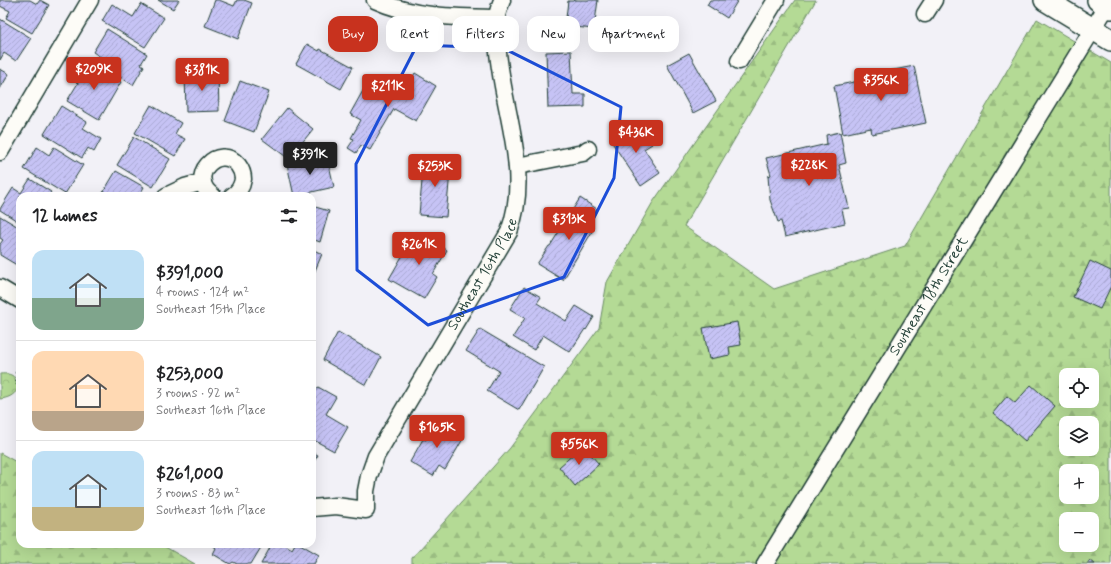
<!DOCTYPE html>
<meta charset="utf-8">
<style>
body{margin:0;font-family:Mynerve,sans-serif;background:#f6f6f6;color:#202124;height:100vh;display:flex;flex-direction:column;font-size:15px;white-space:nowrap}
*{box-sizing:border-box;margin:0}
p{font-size:13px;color:#757577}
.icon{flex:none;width:22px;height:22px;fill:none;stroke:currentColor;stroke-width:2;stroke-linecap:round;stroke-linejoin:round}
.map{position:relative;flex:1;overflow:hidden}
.sheet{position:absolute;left:16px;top:192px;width:300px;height:356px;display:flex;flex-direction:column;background:#fff;border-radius:12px;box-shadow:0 4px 16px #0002}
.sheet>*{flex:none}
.hud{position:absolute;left:328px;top:16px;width:380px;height:36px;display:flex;gap:8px}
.controls{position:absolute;left:1059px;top:368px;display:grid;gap:8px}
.controls a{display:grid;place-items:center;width:40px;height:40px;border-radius:8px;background:#fff;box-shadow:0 4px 16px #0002;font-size:20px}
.price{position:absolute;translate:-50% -34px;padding:0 9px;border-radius:4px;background:#c8321e;color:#fff;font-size:13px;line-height:26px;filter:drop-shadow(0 1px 2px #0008)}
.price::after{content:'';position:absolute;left:50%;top:24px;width:12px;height:9px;margin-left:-6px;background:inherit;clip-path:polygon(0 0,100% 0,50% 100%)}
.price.active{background:#222;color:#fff}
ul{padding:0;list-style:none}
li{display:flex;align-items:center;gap:12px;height:100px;padding:0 16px}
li+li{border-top:1px solid #e0e0e0}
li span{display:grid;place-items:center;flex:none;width:112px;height:80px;border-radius:12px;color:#555}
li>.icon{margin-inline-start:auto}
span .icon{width:48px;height:48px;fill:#fffc;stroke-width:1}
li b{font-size:17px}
h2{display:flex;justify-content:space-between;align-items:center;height:48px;padding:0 16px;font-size:17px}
.tag{padding:0 14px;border-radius:12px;background:#fff;box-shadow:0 4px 16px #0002;font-size:14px;line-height:36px}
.tag.active{background:#c8321e;color:#fff}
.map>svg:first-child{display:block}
</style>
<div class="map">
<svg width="1111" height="564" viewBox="0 0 1111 564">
<defs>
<pattern id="forest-firs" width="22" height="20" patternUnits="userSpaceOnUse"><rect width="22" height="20" fill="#b4da95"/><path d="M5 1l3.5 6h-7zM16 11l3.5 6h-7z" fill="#9abc81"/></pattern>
<pattern id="park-crowns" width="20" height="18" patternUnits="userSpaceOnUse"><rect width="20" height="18" fill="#b4da95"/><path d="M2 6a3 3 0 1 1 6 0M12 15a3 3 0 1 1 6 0" fill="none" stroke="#9abc81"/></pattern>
<pattern id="building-hatch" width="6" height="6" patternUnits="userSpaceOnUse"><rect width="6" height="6" fill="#c6c3f5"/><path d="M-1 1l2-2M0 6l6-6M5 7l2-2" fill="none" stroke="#aaa8d3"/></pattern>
</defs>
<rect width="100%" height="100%" fill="#f2f1f7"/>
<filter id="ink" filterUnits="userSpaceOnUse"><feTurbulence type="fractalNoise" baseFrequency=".025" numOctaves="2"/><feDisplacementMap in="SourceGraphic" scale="8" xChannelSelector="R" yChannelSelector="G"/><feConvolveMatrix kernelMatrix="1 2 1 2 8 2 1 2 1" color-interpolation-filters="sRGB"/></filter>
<g filter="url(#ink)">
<path fill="url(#forest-firs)" stroke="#6a8c64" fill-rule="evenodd" d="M795,0H816L684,226L774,289L905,246L1037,19L1111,63V564H412V558L510,448L599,328L607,282L653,202ZM1066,375H1092V401H1066ZM1066,423H1092V449H1066ZM1066,471H1092V497H1066ZM1066,519H1092V545H1066Z
M0,453L20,464V544H160L195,564H0Z"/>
<path fill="url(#park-crowns)" stroke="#6a8c64" d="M0,374C13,373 16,376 18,389C13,396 8,398 0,399Z"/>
<path fill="url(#building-hatch)" stroke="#1f3d34" d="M0,0H30L37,4L40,0L49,5L32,33L6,18L10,11L0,6Z
M158,0H179L173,9Z
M215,0H219L234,6L237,0H244L252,3L238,39L205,26Z
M574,0H598L594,29L565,26L568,1H573Z
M710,0H738L727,18L707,5Z
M112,4L133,17L141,4L164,18L145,47L102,21Z
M0,19L31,38L16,61L4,53L0,60Z
M107,29L147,54L141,64L144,66L133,85L102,66L105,60L93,52Z
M307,44L319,51L320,49L353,67L341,89L296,64Z
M571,51L573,94H585V107L548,108L546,52Z
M689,53L716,101L693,113L667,65Z
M87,62L121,82L99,120L67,101L78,83L76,82Z
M914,66L926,123L872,134L871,128L843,134L834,86L874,78L873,74Z
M0,69L9,74L0,89Z
M218,72L219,111L186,112L185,73Z
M415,73L436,86L416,121L394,109L370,150L361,145L356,153L348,148L354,139L351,138L361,120L350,114L365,87L378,95L387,79L405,90Z
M240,81L269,92L254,132L225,121Z
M151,105L181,123L175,134L185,139L175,156L135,133Z
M61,106L87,122L83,128L101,139L94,152L88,148L82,158L44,134Z
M287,108L313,129L289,159L262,139Z
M638,123L652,144L644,149L660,173L641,186L611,141Z
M840,132L846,163L839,165L849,208L842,209L845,223L785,237L781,221L778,222L770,200L768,176L771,175L766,158L827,144L826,135Z
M134,137L170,159L153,187L117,165Z
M37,147L49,155L54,147L83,165L65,194L24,169Z
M327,156L334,187L294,196L287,164Z
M424,158L451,160L446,217L419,215Z
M116,171L144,187L139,196H101Z
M30,179L51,192L48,196H20L19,222L0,210V209L13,188L21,193Z
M580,198L597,209L585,228L592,232L563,280L537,264L549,246H550Z
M312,206L329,211L320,242L312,239Z
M0,216L20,228V267L0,255V244L3,240L0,238Z
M416,232L447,250L433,274L437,277L424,299L389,279Z
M312,249L322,254L312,278Z
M1090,261L1111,271V286L1100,309L1073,297Z
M524,287L541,297L537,303L566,321L576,306L594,317L586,330L585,329L570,352L543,335L534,350L513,337L525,318L510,309Z
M737,322L741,345L729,347L730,355L709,359L703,328Z
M480,329L544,367L519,410L487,391L499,371L466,351Z
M338,332L381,357L366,385L323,360Z
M1031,385L1055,406L1025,441L993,413L1007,396L1015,403Z
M318,387L336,397L326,414L348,427L334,451L312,439V398Z
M437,421L464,437L445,470L439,466L433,476L410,462L423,439L426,440Z
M583,446L599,464L575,486L559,467Z
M312,452L318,455L312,465Z
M211,544H263L251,564H237L233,562L230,564L213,554L216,548Z
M272,544H284L292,549L295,544H300L319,555L314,564H261Z
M1090,560L1095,564H1087Z"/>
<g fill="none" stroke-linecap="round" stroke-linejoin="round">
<defs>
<g id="minor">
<path d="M375,0C414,18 455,17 497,18"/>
<path d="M925,14L934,0"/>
<path d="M739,61L776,0"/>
<path d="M0,152L90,0"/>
<path d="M517,166L583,153L588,149"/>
<path d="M166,196L185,187L203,182"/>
<path d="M213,196C185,177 219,142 238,165C241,169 243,174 243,179C242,186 239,192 232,196"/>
<path d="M0,288L20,300"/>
<path id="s1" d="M312,508L336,506L366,510V491L369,476L376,456L509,232C533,169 499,103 497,39C497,32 496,25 497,18C497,12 500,6 502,0"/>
<path id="s2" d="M765,564L1107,6"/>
</g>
<path id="major" d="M1045,0L1111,40
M1098,0L1111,8"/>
</defs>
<use href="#minor" stroke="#1f3d34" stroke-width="19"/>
<use href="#major" stroke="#1f3d34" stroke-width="24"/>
<path stroke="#1f3d34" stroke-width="2.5" stroke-dasharray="1 3" stroke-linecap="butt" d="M17,385L16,373L20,363"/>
<use href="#minor" stroke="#fdfcf7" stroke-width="16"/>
<use href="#major" stroke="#fdfcf7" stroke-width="21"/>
</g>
</g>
<path fill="none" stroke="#1d4ed8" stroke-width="3" stroke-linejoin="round" d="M417,45L503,48L621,107L614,178L564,277L428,325L357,270L356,164Z"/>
<g text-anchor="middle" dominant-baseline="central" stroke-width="3.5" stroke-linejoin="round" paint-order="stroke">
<g font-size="15" fill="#1f3d34" stroke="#fdfcf7">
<text stroke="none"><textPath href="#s1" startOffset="321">Southeast 16th Place</textPath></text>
<text stroke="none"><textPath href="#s2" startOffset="314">Southeast 18th Street</textPath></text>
</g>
</g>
</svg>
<div class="controls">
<a><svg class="icon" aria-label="locate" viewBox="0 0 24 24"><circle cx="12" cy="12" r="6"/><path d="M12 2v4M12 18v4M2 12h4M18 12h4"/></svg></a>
<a><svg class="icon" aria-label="layers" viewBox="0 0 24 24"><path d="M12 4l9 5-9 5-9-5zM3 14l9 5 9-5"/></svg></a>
<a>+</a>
<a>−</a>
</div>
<b class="price" style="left:94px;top:91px">$209K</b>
<b class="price" style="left:202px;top:92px">$381K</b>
<b class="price" style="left:881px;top:102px">$356K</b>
<b class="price" style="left:388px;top:108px">$211K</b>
<b class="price" style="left:636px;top:154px">$436K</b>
<b class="price active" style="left:310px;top:176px">$391K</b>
<b class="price" style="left:809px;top:187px">$228K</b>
<b class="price" style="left:435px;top:188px">$253K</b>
<b class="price" style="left:569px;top:241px">$313K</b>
<b class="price" style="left:419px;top:266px">$261K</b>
<b class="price" style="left:437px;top:449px">$165K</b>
<b class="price" style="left:579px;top:466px">$556K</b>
<div class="hud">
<a class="tag active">Buy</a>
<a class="tag">Rent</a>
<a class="tag">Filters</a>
<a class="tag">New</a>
<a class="tag">Apartment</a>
</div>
<section class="sheet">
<h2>12 homes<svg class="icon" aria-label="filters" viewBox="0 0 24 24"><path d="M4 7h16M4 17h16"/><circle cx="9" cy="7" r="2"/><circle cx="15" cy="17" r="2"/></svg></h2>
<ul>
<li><span style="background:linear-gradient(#bfe0f5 60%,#7fa58c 0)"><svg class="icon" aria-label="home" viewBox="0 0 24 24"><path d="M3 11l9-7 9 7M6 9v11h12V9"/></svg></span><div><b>$391,000</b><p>4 rooms · 124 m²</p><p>Southeast 15th Place</p></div></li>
<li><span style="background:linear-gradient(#ffd9b3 75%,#b9a48a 0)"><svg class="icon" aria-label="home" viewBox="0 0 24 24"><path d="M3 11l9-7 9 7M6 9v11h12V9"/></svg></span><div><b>$253,000</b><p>3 rooms · 92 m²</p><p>Southeast 16th Place</p></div></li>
<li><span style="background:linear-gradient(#bfe0f5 70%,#c2b280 0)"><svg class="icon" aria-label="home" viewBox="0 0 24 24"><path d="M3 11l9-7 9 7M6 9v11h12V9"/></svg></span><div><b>$261,000</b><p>3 rooms · 83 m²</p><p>Southeast 16th Place</p></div></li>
</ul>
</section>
</div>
